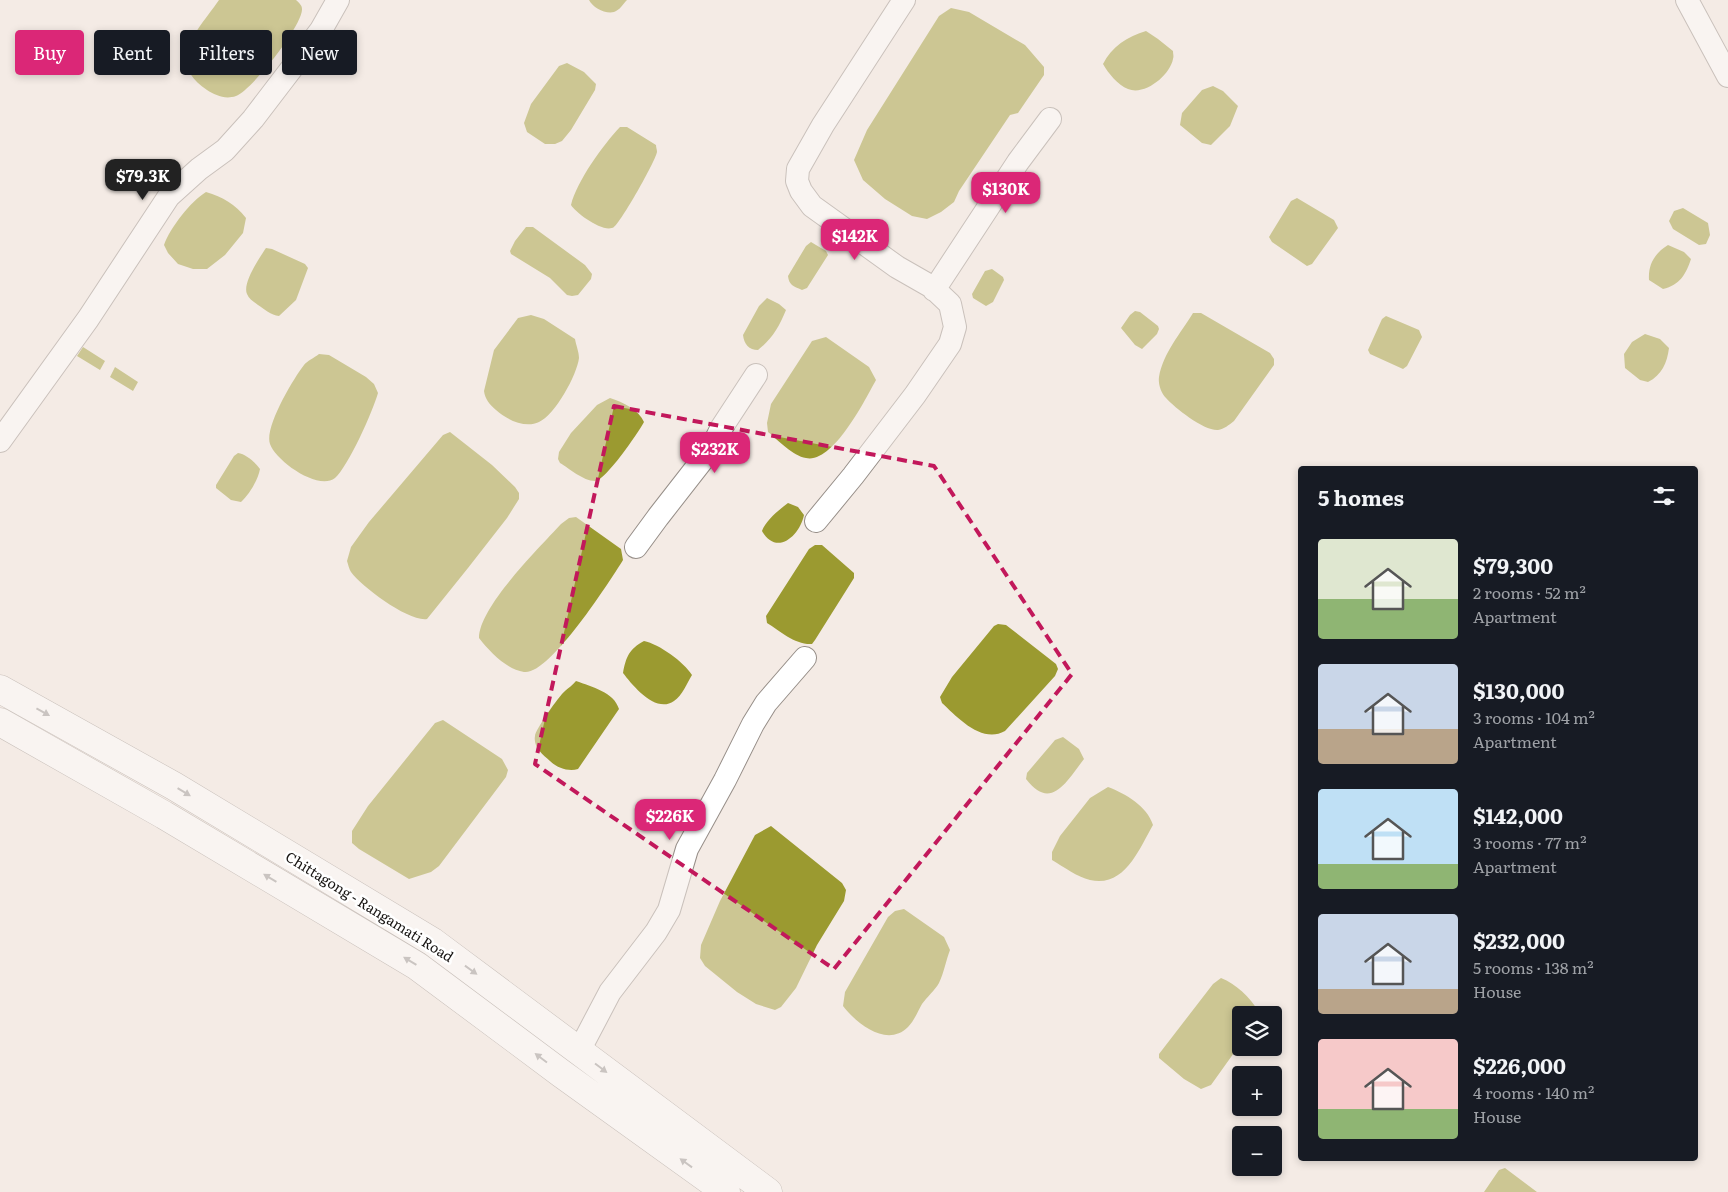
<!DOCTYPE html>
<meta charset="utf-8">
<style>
body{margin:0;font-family:Literata,serif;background:#242831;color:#f1f3f6;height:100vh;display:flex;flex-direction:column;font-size:19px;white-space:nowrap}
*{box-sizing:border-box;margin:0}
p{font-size:16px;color:#9ea1a6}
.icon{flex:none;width:28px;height:28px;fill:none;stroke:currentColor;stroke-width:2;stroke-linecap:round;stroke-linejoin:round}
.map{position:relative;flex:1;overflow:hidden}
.details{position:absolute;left:1298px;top:466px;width:400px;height:695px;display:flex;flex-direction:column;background:#171b24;border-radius:5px;box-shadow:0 2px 8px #0003}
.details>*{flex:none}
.hud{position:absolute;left:15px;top:30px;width:475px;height:45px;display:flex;gap:10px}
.tools{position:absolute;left:1232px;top:1006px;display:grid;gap:10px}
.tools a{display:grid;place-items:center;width:50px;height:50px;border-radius:5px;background:#171b24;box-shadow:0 2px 8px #0003;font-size:25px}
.price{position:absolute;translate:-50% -42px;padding:0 11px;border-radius:10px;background:#db2777;color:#fff;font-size:16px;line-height:32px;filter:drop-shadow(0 1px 2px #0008)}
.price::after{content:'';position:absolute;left:50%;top:30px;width:15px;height:11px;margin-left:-8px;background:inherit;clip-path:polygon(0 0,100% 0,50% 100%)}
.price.active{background:#222;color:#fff}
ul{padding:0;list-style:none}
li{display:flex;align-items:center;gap:15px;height:125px;padding:0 20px}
li span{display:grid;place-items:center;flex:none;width:140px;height:100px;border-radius:5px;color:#555}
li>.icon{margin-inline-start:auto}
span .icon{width:60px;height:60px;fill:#fffc;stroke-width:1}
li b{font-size:21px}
h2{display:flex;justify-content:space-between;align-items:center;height:60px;padding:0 20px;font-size:21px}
.pill{padding:0 18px;border-radius:5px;background:#171b24;box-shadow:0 2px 8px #0003;font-size:18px;line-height:45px}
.pill.active{background:#db2777;color:#fff}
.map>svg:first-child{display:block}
</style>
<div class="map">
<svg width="1728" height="1192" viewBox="0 0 1728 1192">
<rect width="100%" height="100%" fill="#f4ebe5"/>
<path fill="#9b9a30" d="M219,0H296C299,3 302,5 302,9C303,25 251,91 236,96C225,100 215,95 207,90C164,62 199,29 219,0Z
M589,0H627C623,4 620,10 614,12C605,14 593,8 589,0Z
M951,8L969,12L1025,45L1044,67V75L1018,113L1010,115L959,191L954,202L941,212L927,219L912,216L885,199L863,180L854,160L867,130L939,16Z
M1146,31L1158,39L1173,51C1173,54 1174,56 1173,59C1170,75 1145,96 1128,89C1118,85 1108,73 1103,64C1111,47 1128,36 1146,31Z
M567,63L584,72L596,84L595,90L571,130L562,141L555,144H545L527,132L524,123L531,104L559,66Z
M1213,86L1223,91L1238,106L1230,126L1211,145L1202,143L1180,125L1182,113L1202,90Z
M620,127H627L656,145C656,147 657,150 657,152C655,162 621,222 614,227C604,234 576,213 571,205C577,181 603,145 620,127Z
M206,192C223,197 235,204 246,218L243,233L225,255L207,269H193L178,264L168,253L164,245C170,228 191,201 206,192Z
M1297,198L1334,220L1338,228L1312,264L1307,266L1272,242L1269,237L1291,201Z
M1683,208L1708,223L1710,235L1706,244L1699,245L1673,229L1669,221L1674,211Z
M526,227H533L585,265L592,274L591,279L578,295L572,296L567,295L550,278L511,254L510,251L515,241Z
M811,242L826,251L828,255L807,288L802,290C793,286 789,285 788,276L806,246Z
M1668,245L1684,252L1691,259C1686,274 1680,285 1663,289L1649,280C1648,264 1655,253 1668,245Z
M266,248L272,249L305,264L308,268L296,300L279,316C271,315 264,309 258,305C254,302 249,299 247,294C242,283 260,257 266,248Z
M992,269L1003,277L1004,280L993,302L986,306L973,298L972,294L985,271Z
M767,298L779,304L786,310C779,327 772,339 758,350C749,350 744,344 743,335L759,306Z
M1135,311L1140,312L1158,326L1159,329L1157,334L1142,349L1135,345L1121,328L1130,315Z
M1193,313H1201L1270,353L1274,359V365L1234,421C1229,425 1224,429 1218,430C1204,431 1175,408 1166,398C1161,393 1158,384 1159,377C1163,353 1181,333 1193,313Z
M531,315L544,319L575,339C576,345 579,352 579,358C577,375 555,415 539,422C525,429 506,419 496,410C490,405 485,399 484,391L494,350L518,318Z
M1386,316L1419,330L1422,337L1407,366L1403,369L1370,354L1368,350L1382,319Z
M1645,334L1660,339L1669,348C1667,363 1662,375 1648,382L1640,380L1625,368L1624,354L1632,342Z
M826,337L869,367L876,380C865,400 833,464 806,458C793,456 778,440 768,432L767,423L771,404L812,341Z
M83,347L105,361L100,370L77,356Z
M319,354L329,355L366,377L374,384L378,393C373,411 348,467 335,478C318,491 276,461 270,444C264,428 293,379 304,365C307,361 314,358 319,354Z
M115,367L138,382L133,391L110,377Z
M610,398C623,402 639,410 644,422C638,433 606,480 595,481C583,481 569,468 560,463L558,459L559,452L571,433L597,405Z
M450,432L492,465L515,487L519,493V499L507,518L468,568L427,619C409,622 362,587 351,572C349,569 348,564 347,561L351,547L369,522L443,435Z
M238,453C246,454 256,463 260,469C258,480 249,495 241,502L231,500L216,488V485L234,456Z
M788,503L798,507L804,515C800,535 777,557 762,531C766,520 779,510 788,503Z
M576,517L621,549L623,560C610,581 549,676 524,672C506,669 490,652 479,638C479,607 539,548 561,524L569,518Z
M815,545H822L854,573V578L815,640L812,644C795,645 780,631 767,623L766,616L809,549Z
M998,624L1006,625L1056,664L1058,669L1055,676L1005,731C982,744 958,718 942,703L940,697L952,677L994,626Z
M644,641C659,644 684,662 692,675C687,683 682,696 674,701C656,714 633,686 623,673C626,657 629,649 644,641Z
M576,681C592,687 614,692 619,709L578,769C569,772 557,768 550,761C542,754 533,747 535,736C535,730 559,696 565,691C568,688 573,685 576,681Z
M443,720L502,759L508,770L506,777L439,866L431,872L409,879L359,849L352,843V831L368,806L435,723Z
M1063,737L1079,749L1084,759C1067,781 1051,812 1026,779L1027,773L1055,740Z
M1108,787C1126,794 1147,806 1153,825C1139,849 1125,888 1090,880C1077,877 1064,867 1052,860V852L1060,836L1090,798Z
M771,826L842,883L846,890L844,901L817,945L796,988L781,1007L775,1010L756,1004L737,992L705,966L700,958L701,945L720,901L755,835Z
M904,909L944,937L950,950C946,960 944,973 939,983C935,990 927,997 922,1004C918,1011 914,1021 908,1027C887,1048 857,1024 843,1006L845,992L888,917L895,911Z
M1221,978C1236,984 1250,997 1258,1011L1256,1015H1241V1043L1211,1085L1201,1089L1184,1079L1159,1058V1054L1213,984Z
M1505,1168L1537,1192H1484L1499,1170Z"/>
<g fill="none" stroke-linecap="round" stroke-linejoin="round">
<defs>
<path id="minor" d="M1687,0L1728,76
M934,290L1018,162L1050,119
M0,441L88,319L169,196L199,169L225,150L253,119L321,30L338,0
M816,521L853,476L915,395L950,344L955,327L950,304L932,287L897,267L812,206L801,191L797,181L798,169L823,125L904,0
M636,547L658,517L711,449L722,427L756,375
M579,1051L610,992L656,932L669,910L687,849L725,780L753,724L766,703L805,658"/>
<path id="highway" d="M0,689L174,786L433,942L768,1192
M0,722L164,815L417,966L562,1074L726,1192"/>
</defs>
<use href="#minor" stroke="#968e88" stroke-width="24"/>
<use href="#highway" stroke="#968e88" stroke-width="29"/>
<use href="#minor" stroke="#fff" stroke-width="22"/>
<use href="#highway" stroke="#fff" stroke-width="28"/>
</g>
<defs><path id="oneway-solid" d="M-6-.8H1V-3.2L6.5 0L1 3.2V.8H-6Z" transform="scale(1.25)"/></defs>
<g fill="#979695">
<use href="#oneway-solid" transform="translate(43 712) rotate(29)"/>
<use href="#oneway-solid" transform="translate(184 792) rotate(31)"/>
<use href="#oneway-solid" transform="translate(270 878) rotate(-149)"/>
<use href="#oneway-solid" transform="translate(410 961) rotate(-149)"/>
<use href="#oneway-solid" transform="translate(471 970) rotate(36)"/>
<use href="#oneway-solid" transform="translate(541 1058) rotate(-143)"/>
<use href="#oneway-solid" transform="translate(601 1068) rotate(37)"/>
<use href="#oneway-solid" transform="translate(686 1163) rotate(-144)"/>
</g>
<path d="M0 0H1728V1192H0ZM614,406L934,466L1072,674L834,969L535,764Z" fill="#f4ebe5" fill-opacity=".55" fill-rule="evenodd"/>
<path fill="none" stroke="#c2185b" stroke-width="4" stroke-dasharray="10 6" stroke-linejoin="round" d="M614,406L934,466L1072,674L834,969L535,764Z"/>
<g text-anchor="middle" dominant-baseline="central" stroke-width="5" stroke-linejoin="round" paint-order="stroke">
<g font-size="14" fill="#181513" stroke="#fff">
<text transform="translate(370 906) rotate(32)">Chittagong - Rangamati Road</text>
</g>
</g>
</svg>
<div class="tools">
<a><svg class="icon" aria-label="layers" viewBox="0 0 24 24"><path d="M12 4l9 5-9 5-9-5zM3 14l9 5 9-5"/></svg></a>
<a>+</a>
<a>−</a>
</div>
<b class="price active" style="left:143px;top:201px">$79.3K</b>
<b class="price" style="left:1006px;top:214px">$130K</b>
<b class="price" style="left:855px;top:261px">$142K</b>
<b class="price" style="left:715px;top:474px">$232K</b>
<b class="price" style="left:670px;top:841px">$226K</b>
<div class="hud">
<a class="pill active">Buy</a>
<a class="pill">Rent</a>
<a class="pill">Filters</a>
<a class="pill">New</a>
</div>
<section class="details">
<h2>5 homes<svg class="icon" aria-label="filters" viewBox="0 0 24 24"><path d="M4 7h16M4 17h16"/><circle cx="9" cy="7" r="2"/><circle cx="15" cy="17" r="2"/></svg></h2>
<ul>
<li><span style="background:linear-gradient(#dfe7d0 60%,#8fb573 0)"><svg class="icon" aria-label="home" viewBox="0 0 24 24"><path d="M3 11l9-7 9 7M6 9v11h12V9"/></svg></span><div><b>$79,300</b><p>2 rooms · 52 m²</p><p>Apartment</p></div></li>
<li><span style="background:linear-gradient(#c9d6e8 65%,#b9a48a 0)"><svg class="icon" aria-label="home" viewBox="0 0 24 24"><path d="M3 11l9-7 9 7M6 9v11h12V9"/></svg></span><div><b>$130,000</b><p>3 rooms · 104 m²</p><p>Apartment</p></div></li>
<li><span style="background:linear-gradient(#bfe0f5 75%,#8fb573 0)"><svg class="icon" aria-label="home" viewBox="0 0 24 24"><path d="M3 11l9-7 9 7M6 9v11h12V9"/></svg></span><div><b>$142,000</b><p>3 rooms · 77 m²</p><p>Apartment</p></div></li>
<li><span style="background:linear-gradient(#c9d6e8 75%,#b9a48a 0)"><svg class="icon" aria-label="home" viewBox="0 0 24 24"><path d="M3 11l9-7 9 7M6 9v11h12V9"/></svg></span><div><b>$232,000</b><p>5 rooms · 138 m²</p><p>House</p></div></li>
<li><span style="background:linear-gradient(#f6c9c9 70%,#8fb573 0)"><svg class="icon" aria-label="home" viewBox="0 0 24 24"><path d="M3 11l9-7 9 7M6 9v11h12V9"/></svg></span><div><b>$226,000</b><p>4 rooms · 140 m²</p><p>House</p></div></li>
</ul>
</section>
</div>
